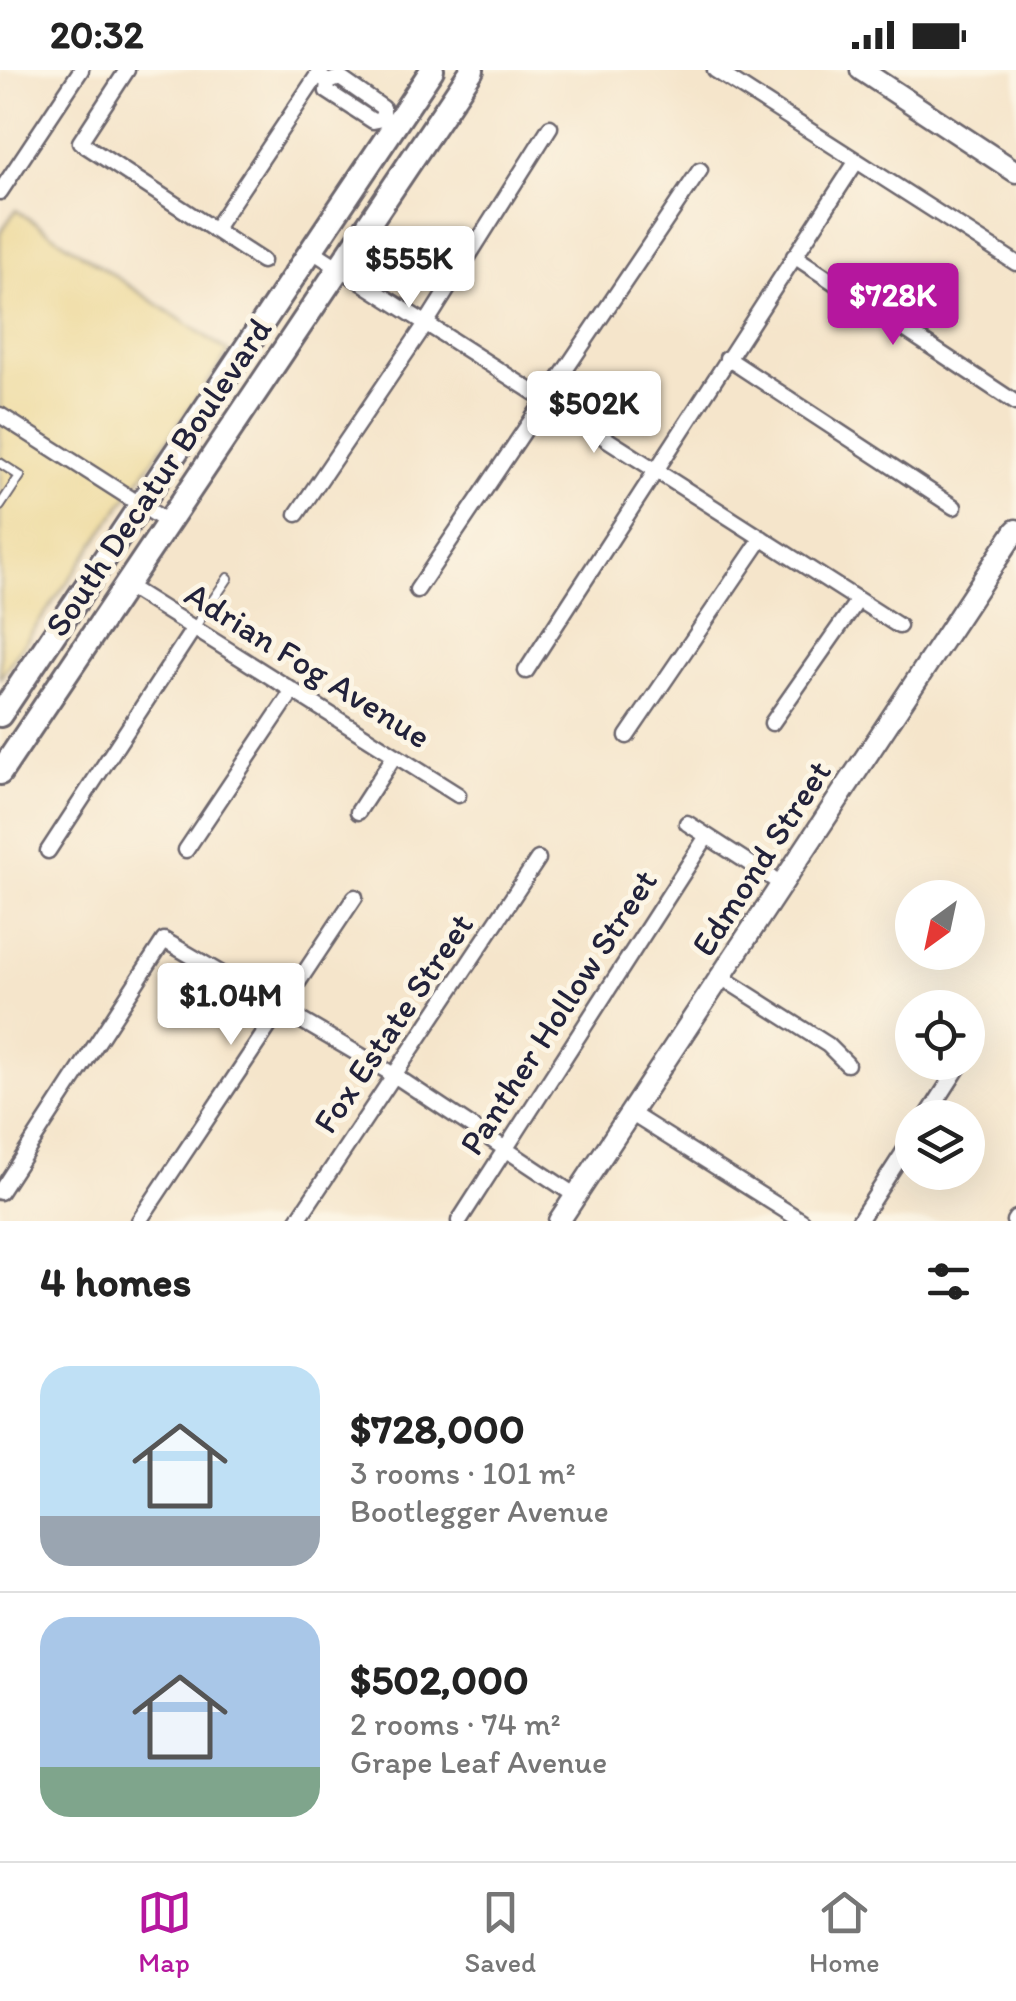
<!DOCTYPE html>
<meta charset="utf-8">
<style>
body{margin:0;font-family:Itim,sans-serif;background:#f2f2f2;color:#222;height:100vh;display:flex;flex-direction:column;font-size:38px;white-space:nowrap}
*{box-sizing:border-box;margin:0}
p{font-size:32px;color:#767676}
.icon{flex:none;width:55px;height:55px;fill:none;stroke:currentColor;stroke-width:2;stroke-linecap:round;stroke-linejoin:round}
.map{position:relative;height:1151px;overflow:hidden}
.drawer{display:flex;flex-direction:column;background:#fff;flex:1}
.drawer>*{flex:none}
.needle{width:65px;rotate:213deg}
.buttons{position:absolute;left:895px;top:810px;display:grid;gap:20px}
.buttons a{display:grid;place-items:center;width:90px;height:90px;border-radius:50%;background:#fff;box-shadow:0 10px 40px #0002;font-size:50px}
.price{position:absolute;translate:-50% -85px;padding:0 22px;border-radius:10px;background:#fff;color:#222;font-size:32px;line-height:65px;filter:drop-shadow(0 2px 5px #0008)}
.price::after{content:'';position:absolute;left:50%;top:60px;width:30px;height:22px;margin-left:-15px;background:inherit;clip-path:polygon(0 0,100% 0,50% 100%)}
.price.active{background:#b5179e;color:#fff}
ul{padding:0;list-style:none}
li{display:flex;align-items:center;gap:30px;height:250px;padding:0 40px}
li+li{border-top:2px solid #e0e0e0}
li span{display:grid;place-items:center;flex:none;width:280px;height:200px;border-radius:30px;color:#555}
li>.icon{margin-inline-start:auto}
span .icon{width:120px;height:120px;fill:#fffc;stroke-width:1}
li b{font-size:42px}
h2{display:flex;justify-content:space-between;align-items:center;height:120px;padding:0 40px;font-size:42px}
.status{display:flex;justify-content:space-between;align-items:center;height:70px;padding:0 50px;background:#fff;direction:ltr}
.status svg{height:28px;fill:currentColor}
.tab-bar{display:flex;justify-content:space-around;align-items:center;height:140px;border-top:2px solid #e0e0e0;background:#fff;font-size:28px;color:#767676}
.tab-bar a{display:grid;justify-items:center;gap:5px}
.tab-bar .active{color:#b5179e}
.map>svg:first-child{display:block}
</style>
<div class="status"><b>20:32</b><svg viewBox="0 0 49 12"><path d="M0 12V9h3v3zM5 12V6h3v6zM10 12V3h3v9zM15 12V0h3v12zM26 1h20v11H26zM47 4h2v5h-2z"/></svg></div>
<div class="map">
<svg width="1016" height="1151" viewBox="0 0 1016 1151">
<rect width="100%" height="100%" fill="#fcf5e5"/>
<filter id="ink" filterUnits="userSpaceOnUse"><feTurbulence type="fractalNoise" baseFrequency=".01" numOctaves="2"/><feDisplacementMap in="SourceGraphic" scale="20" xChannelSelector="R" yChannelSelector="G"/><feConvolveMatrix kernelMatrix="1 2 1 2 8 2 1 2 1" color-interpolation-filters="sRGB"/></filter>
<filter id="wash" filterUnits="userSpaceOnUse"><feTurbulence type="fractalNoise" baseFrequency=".0048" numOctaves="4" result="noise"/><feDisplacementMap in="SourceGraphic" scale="40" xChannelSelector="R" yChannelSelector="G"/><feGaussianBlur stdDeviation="2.25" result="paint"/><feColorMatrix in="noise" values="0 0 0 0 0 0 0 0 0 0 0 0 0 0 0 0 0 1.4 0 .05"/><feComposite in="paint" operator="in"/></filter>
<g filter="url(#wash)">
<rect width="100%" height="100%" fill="#f5e5cb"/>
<path fill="#eeda9e" stroke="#887e6c" stroke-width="2.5" d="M16,140L229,282L0,608V163Z"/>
</g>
<g filter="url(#ink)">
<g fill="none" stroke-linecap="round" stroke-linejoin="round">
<defs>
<path id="lane" d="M0,393L20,406L0,436
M194,558L228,508"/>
<path id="street" d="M127,0L80,72L262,191
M715,0L1016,193
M318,5L328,12L327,21L373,51L383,49L394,56
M328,12L340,8L383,38V49
M0,122L81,0
M214,160L321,0
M311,180L899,556
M794,186L1016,333
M727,288L954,437
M0,345L169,453
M297,444L425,255L550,57
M127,516L458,725
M417,520L700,100
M526,601L856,92
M772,653L858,530
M627,666L762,468
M358,742L395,685
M687,753L783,815
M186,780L292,622
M48,781L194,558
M721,907L828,975L847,994
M632,1044L802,1151
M926,1048L962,992
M0,1122L164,870L394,1005L576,1126
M139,1151L355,827
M297,1151L538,789
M459,1151L707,766
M859,1151L912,1069
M1014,1151L1016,1148"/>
<path id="secondary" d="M861,0L1016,102
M559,1151L1016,460"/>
<path id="primary" d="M0,645L432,0
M0,703L472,0"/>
</defs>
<use href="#lane" stroke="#6c666d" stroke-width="12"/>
<use href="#street" stroke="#6c666d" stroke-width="19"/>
<use href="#secondary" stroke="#6c666d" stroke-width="25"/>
<use href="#primary" stroke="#6c666d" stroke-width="28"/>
<use href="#lane" stroke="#fff" stroke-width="8"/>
<use href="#street" stroke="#fff" stroke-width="14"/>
<use href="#secondary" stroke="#fff" stroke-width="20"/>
<use href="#primary" stroke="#fff" stroke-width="22"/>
</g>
</g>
<g text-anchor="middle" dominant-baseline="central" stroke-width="10" stroke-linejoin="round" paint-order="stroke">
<g font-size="35" fill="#22223b" stroke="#fcf5e5">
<text transform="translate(158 407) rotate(-56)">South Decatur Boulevard</text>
<text transform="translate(308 595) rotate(32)">Adrian Fog Avenue</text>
<text transform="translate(761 788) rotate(-57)">Edmond Street</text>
<text transform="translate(558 942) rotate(-57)">Panther Hollow Street</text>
<text transform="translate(393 953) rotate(-56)">Fox Estate Street</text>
</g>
</g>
</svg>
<div class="buttons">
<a><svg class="needle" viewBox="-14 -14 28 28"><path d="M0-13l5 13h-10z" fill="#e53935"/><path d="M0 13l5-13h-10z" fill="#767676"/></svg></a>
<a><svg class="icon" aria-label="locate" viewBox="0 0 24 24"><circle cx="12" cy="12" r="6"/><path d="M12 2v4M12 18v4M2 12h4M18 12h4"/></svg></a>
<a><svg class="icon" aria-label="layers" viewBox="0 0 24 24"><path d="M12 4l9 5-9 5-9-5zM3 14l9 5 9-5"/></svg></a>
</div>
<b class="price" style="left:409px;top:241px">$555K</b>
<b class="price active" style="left:893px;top:278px">$728K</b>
<b class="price" style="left:594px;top:386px">$502K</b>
<b class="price" style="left:231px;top:978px">$1.04M</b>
</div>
<section class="drawer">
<h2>4 homes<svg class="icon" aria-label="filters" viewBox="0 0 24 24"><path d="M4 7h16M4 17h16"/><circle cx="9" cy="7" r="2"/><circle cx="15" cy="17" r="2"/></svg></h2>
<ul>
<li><span style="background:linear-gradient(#bfe0f5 75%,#9aa5b1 0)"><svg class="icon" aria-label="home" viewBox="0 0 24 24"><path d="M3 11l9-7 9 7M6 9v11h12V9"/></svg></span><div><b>$728,000</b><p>3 rooms · 101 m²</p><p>Bootlegger Avenue</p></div></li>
<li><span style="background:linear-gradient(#a9c7e8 75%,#7fa58c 0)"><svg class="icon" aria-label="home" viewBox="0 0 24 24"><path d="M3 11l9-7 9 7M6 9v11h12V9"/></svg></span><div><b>$502,000</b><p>2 rooms · 74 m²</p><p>Grape Leaf Avenue</p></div></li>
</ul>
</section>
<nav class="tab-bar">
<a class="active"><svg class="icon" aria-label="map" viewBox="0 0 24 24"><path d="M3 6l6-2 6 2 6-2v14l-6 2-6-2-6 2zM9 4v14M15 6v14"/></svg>Map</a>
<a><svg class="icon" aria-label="saved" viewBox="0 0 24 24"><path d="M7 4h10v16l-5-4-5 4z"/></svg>Saved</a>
<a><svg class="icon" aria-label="home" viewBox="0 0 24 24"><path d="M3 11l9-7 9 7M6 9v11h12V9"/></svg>Home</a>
</nav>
